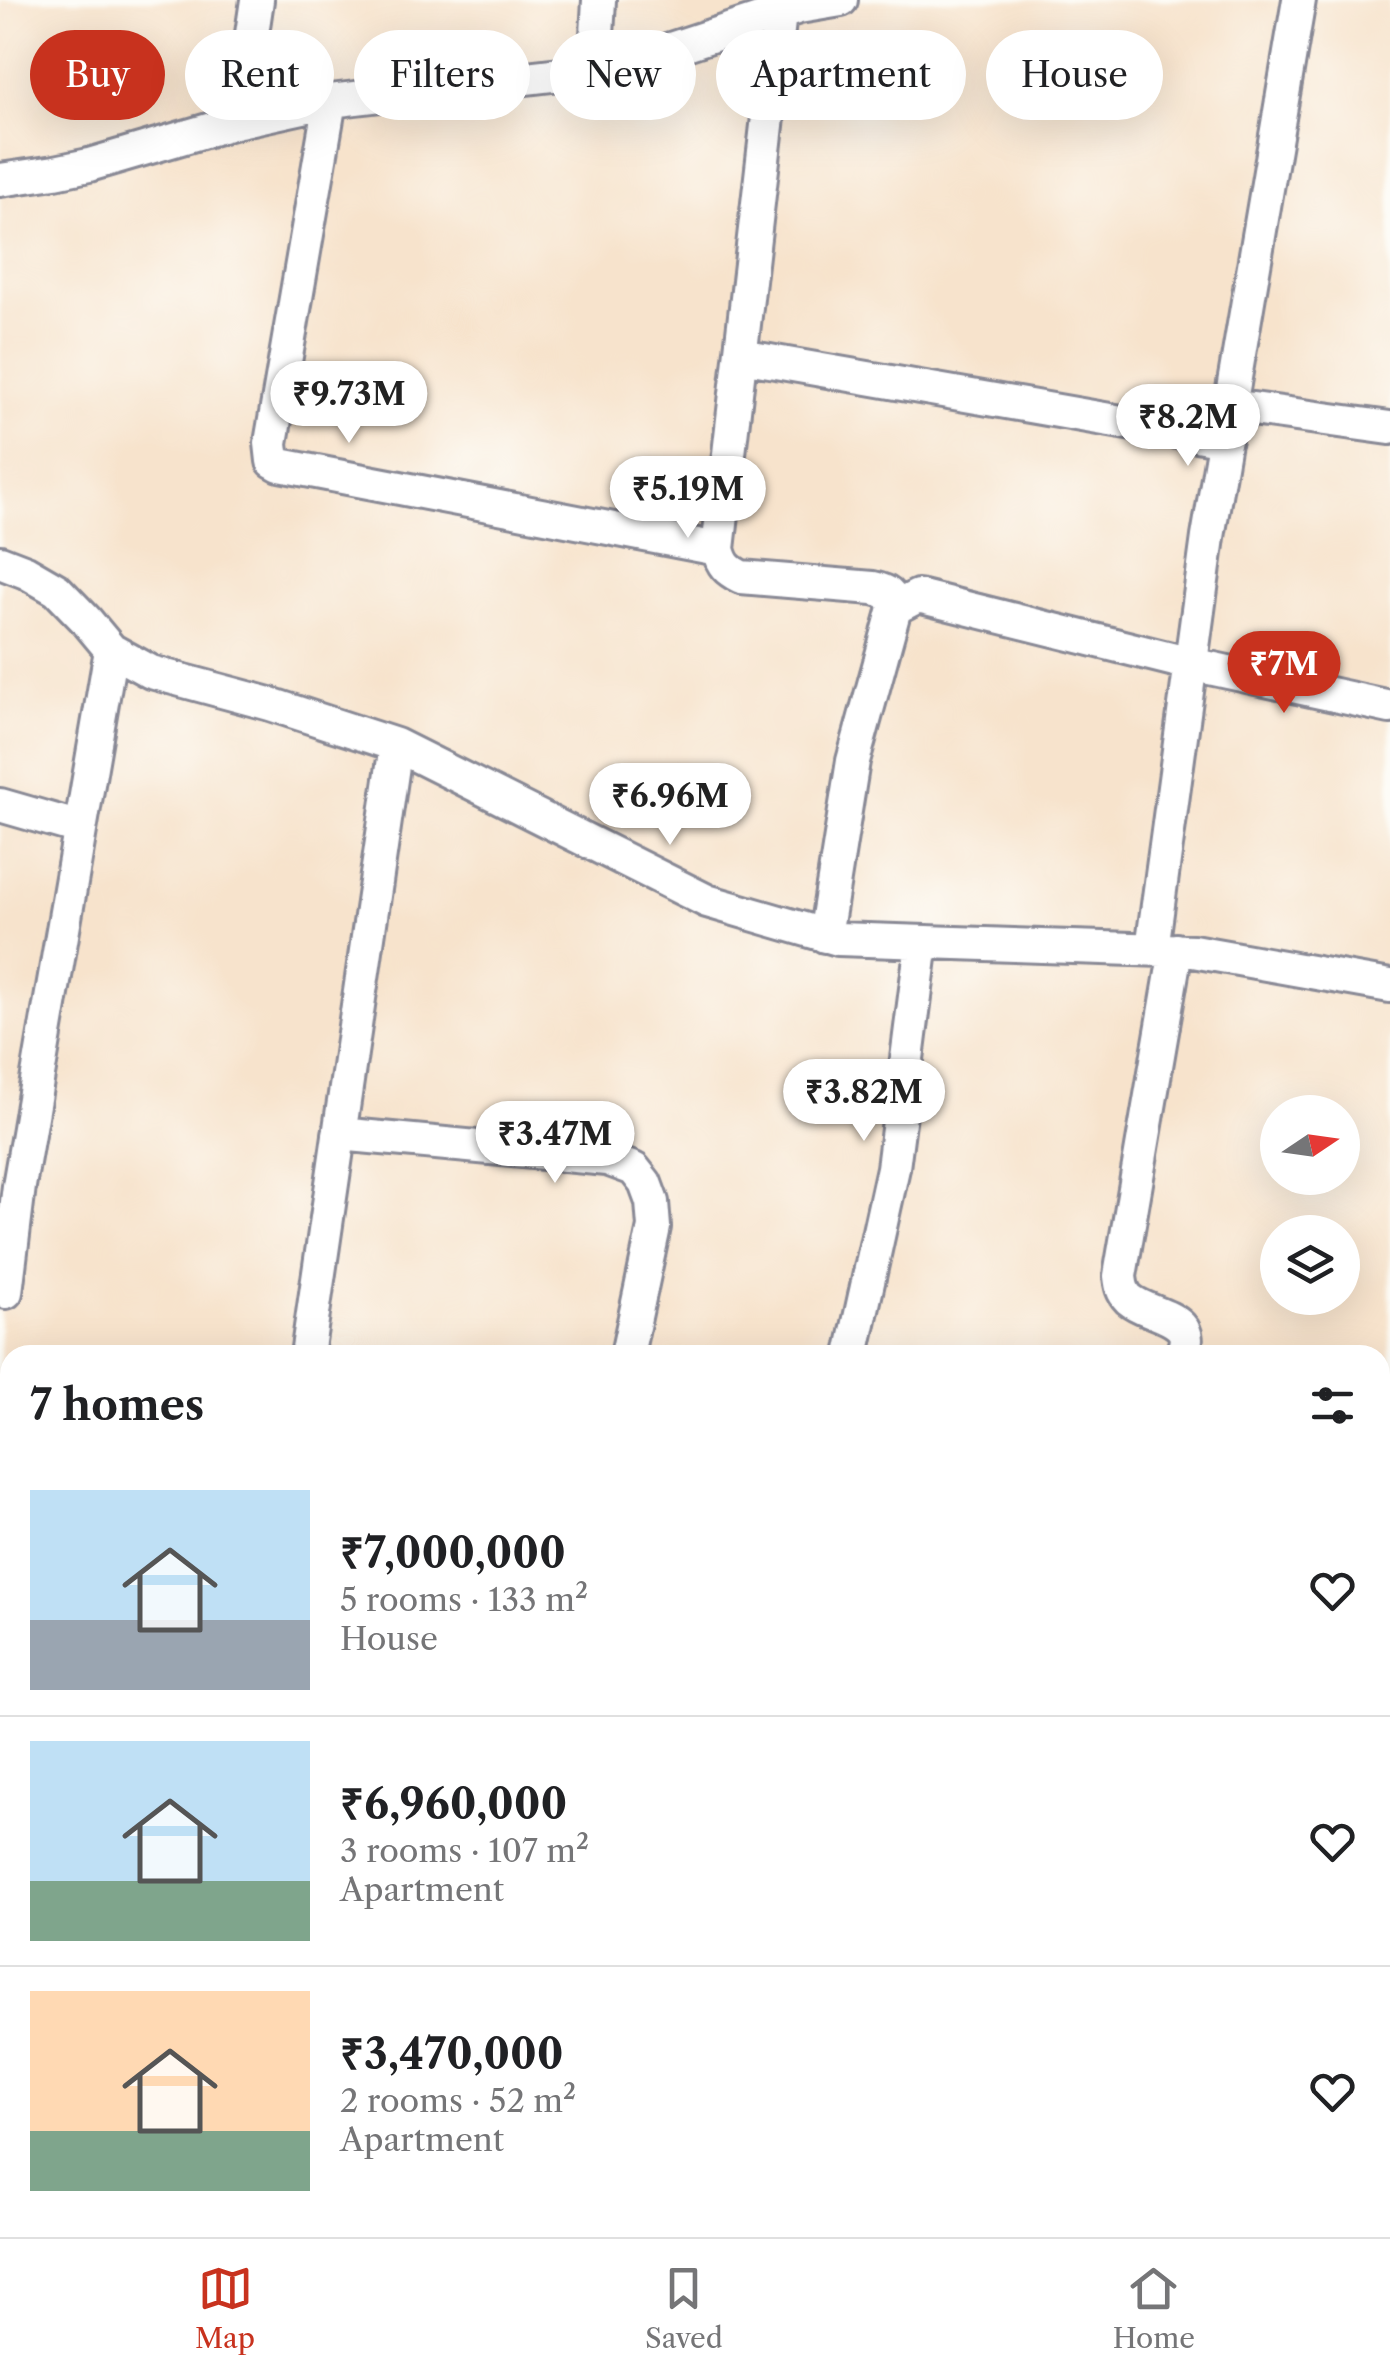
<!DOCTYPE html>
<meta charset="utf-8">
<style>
body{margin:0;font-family:"Libre Caslon Text",serif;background:#f2f2f2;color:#202124;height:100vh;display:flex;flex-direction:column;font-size:38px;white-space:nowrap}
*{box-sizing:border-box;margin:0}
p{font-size:32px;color:#757577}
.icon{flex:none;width:55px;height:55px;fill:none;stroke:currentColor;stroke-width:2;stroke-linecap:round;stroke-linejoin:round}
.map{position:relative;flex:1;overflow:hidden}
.side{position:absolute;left:0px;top:1345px;width:1390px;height:892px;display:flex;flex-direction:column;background:#fff;border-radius:30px 30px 0 0;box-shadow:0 10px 40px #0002}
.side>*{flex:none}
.guide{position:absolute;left:30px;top:30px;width:1330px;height:90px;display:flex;gap:20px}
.needle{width:65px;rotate:77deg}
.buttons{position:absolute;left:1260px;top:1095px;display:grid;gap:20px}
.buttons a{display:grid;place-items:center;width:100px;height:100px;border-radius:50%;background:#fff;box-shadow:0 10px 40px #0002;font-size:50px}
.price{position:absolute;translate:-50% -85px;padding:0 22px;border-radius:35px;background:#fff;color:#222;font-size:32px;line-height:65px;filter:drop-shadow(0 2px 5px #0008)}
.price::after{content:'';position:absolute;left:50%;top:60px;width:30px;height:22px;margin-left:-15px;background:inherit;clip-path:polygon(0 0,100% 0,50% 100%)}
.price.current{background:#c8321e;color:#fff}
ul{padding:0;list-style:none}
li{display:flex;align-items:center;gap:30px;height:250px;padding:0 30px}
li+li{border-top:2px solid #e0e0e0}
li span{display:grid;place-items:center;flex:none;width:280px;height:200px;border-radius:0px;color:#555}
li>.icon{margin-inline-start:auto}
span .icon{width:120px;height:120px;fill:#fffc;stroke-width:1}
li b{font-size:42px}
h2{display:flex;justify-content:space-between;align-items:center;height:120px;padding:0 30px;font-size:42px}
.chip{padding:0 35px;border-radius:45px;background:#fff;box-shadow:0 10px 40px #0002;font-size:35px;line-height:90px}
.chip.current{background:#c8321e;color:#fff}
.dock{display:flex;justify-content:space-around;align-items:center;height:140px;border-top:2px solid #e0e0e0;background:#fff;font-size:28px;color:#757577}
.dock a{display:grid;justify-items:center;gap:5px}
.dock .current{color:#c8321e}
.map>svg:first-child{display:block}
</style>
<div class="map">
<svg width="1390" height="2237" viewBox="0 0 1390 2237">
<rect width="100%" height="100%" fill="#fdfcf7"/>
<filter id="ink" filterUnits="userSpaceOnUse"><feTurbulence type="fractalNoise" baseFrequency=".01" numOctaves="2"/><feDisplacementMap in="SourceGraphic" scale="20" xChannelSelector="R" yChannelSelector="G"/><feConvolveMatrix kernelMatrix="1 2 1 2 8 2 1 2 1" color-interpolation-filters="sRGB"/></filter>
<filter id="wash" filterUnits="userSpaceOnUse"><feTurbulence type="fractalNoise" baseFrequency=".0048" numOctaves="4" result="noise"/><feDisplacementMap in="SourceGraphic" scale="40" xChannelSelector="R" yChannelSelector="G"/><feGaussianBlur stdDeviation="2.25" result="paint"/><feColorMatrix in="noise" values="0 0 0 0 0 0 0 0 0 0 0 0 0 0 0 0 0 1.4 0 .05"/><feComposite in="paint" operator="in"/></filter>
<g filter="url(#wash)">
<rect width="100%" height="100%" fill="#f7e3cc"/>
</g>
<g filter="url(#ink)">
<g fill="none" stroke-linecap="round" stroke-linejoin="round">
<defs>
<path id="minor" d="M780,13L718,549C722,565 727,570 741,577L873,588C887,591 892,594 895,608L853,761L825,936
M595,70L599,0
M330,101L271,443L273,461L280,465L718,549
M239,121L257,0
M0,180L55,172L89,165L239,121L330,101L595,70L646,57L799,7L841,0
M741,356L1225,440
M1231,406L1390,428
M0,562L26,572L57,590L86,620L111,650L151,672L270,704L396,745L707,901L838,939L1193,951L1390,986
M895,608L918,596L1191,664L1390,707
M0,805L80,828
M1152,949L1208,537L1299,0
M1176,950L1120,1276C1121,1285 1122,1292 1129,1299C1148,1316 1202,1316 1181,1355
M339,1134L607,1159L634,1169L645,1183L652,1202L654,1227L627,1355
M6,1292L19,1186L111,650
M307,1355L396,745
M852,1355L893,1168L922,942
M0,1416L10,1418
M1380,1422L1390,1405
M0,1751L10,1750
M1380,1780L1390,1765
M0,2026L10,2029
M1380,2144L1390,2131
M400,2228L415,2237
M720,2237L726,2228
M1037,2237L1045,2228
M1299,2237L1306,2229L1313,2233L1317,2228"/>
</defs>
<use href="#minor" stroke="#898995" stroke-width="38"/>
<use href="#minor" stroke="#fff" stroke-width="32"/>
</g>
</g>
</svg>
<div class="buttons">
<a><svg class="needle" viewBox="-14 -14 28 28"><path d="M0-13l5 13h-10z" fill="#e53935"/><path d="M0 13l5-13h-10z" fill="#757577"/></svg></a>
<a><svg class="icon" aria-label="layers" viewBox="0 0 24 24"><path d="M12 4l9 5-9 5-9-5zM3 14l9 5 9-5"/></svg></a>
</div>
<b class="price" style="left:349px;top:446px">₹9.73M</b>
<b class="price" style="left:1188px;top:469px">₹8.2M</b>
<b class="price" style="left:688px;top:541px">₹5.19M</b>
<b class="price current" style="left:1284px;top:716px">₹7M</b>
<b class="price" style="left:670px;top:848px">₹6.96M</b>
<b class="price" style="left:864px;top:1144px">₹3.82M</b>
<b class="price" style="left:555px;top:1186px">₹3.47M</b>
<div class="guide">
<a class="chip current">Buy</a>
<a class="chip">Rent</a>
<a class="chip">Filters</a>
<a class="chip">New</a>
<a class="chip">Apartment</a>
<a class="chip">House</a>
</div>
<section class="side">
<h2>7 homes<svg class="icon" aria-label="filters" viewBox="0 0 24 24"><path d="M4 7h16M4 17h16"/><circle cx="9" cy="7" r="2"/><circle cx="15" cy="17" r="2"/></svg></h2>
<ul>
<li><span style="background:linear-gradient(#bfe0f5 65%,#9aa5b1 0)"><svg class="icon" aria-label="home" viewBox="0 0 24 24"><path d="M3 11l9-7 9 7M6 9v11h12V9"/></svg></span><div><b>₹7,000,000</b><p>5 rooms · 133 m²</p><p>House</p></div><svg class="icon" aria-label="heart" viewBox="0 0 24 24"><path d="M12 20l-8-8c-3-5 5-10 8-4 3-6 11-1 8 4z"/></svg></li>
<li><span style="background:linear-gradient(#bfe0f5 70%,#7fa58c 0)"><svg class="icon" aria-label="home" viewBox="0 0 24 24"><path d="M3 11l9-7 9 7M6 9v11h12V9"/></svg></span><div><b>₹6,960,000</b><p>3 rooms · 107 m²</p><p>Apartment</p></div><svg class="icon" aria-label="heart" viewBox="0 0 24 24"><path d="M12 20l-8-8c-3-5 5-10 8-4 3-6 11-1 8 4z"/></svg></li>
<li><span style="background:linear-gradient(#ffd9b3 70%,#7fa58c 0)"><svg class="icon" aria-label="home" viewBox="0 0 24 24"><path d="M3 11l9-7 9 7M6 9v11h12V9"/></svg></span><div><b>₹3,470,000</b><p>2 rooms · 52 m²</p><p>Apartment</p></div><svg class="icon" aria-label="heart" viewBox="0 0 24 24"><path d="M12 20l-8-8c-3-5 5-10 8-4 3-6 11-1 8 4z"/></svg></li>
</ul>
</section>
</div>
<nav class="dock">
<a class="current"><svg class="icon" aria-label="map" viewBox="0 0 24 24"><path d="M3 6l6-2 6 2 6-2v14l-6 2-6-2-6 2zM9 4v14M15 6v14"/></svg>Map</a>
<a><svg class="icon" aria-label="saved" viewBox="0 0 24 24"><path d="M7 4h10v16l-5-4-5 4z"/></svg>Saved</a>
<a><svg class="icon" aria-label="home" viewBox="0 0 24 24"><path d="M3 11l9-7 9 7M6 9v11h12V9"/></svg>Home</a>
</nav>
